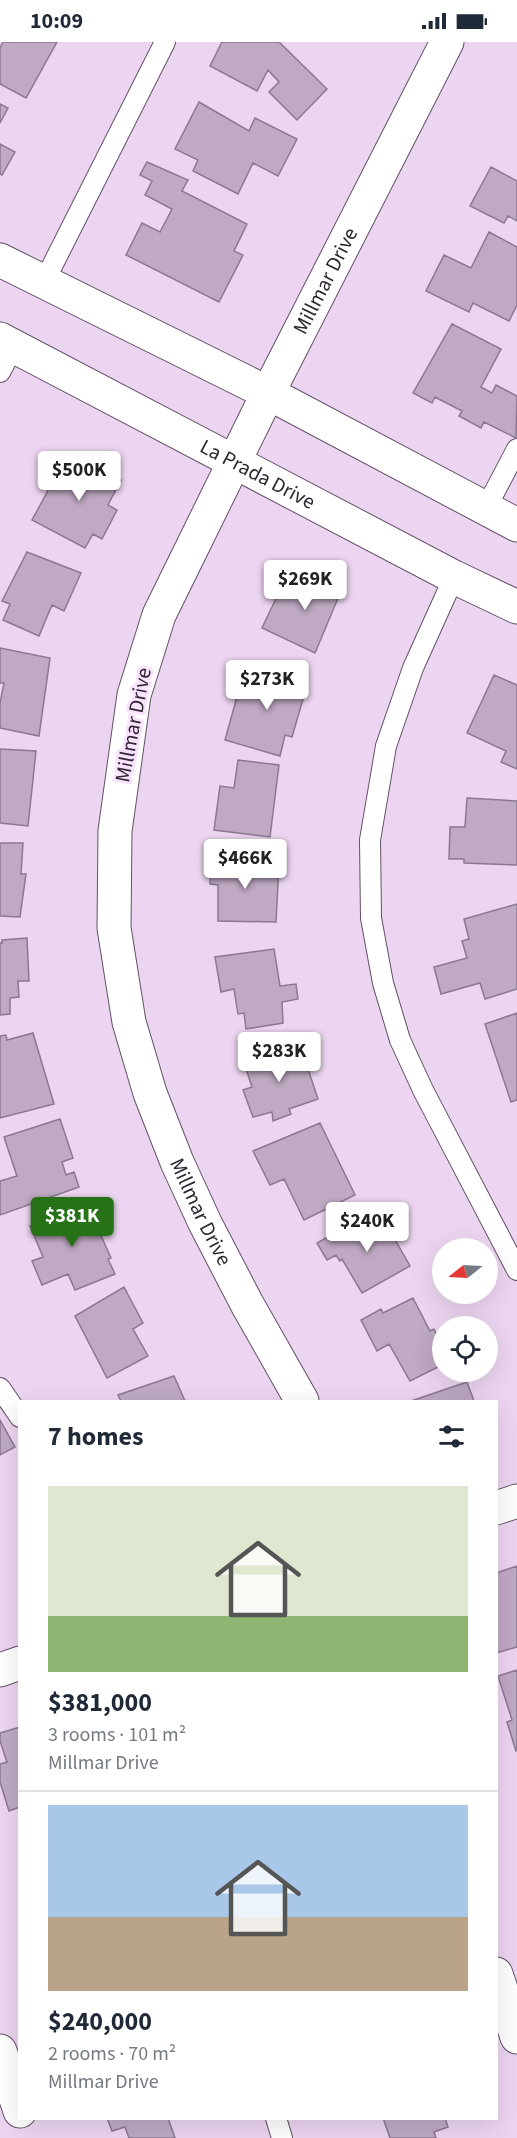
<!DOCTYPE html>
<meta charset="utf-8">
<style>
body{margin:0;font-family:"Source Sans 3",sans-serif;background:#f6f6f7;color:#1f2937;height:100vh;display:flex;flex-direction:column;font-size:22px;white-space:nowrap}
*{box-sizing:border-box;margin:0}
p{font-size:20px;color:#747a83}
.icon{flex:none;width:33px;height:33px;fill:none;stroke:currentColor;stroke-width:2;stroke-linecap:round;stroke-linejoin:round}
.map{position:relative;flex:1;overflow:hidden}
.sheet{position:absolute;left:18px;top:1358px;width:480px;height:720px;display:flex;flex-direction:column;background:#fff;border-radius:0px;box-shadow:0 6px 24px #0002}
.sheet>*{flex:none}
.needle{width:39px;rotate:252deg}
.tools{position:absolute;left:432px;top:1196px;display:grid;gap:12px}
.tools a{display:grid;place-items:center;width:66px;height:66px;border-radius:50%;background:#fff;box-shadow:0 6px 24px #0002;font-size:30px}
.price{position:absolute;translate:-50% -51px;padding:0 14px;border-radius:6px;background:#fff;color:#222;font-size:20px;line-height:39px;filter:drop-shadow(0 2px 3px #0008)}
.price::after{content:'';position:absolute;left:50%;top:36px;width:18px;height:14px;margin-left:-9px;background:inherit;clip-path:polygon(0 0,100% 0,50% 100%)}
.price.active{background:#277217;color:#fff}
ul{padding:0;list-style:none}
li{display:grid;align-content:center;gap:12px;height:318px;padding:0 30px}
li+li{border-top:2px solid #e0e1e3}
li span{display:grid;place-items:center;height:186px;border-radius:0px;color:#555}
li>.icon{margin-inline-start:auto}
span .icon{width:108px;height:108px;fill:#fffc;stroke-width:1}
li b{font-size:26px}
h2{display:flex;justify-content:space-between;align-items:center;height:72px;padding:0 30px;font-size:26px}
.status{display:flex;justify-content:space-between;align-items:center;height:42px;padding:0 30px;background:#fff;direction:ltr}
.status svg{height:16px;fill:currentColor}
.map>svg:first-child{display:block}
</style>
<div class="status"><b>10:09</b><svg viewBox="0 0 49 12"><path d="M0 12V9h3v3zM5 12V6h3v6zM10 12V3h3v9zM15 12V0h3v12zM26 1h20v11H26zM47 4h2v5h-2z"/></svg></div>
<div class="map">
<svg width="517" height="2096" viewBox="0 0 517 2096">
<rect width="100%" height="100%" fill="#ecd5f0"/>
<path fill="#bfa9c3" stroke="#8c7890" stroke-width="1.5" d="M3,0H57L26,56L0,42V6Z
M222,0H279L327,47L297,78L269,50L279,40L268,28L257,49L210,24Z
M199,60L249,89L255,76L297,97L278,134L253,121L238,152L193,129L198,118L175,107Z
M0,62L8,66L0,81Z
M0,102L15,110L2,133L0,132Z
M147,120L188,138L182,149L247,182L234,209L243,213L219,260L126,213L142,181L160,190L172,167L145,153L152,139L140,133Z
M491,125L517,139V179L508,174L504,181L470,164Z
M489,190L517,205V263L509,279L473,261L469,270L426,249L444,213L471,226Z
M452,282L501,307L481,345L492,351L496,343L517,354L516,396L484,380L481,386L459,374L462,369L435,355L432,361L413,351Z
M69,410L121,438L108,463L117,468L102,497L93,492L85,506L32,478Z
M27,510L81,531L64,569L52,563L39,594L3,578L10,562L2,559Z
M311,527L344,542L315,611L262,586L281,546L296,553Z
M0,606L50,616L39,694L0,686V661L4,641H0Z
M252,624L308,640L292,695L285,693L280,714L225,698L238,651L244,653Z
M494,633L517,643V727L501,720L506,709L467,691Z
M0,707L36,709L28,784L0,781Z
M238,718L279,723L270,795L214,788L220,744L234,746Z
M467,756L517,759V823L464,821V817H449L450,785H465Z
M0,801H23L21,832H26L20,875L0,874Z
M211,813H239V822L279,823L276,880L218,879V843L210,842Z
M517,862V947L485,957L480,941L441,952L434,925L467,916L462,899L469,897L464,877Z
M27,896L29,939H18L19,955L10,956V972L0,973V901H2V898Z
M274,907L280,944L296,942L298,957L282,960L283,981L246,987L244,971L238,972L234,947L221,950L215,915Z
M517,971V1058L511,1060L485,982Z
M33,991L54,1062L0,1076V994L6,993L7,998Z
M300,1003L318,1057L289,1067L291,1072L273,1079L272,1070L253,1075L243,1048L252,1045L244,1021Z
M60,1077L73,1116L62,1120L66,1133L74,1130L79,1145L0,1173V1139L17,1134L4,1095Z
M320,1081L355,1153L304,1178L284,1137L270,1143L253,1109Z
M86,1160L111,1216L108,1217L115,1232L75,1248L68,1232L42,1243L32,1219L43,1215L30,1184Z
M381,1173L410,1224L362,1251L342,1217L340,1219L336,1213L327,1218L317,1201L345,1185L348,1191Z
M124,1245L143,1281L133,1287L148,1314L107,1336L75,1274Z
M413,1256L430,1289L434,1287L442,1306V1323L410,1339L389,1302L377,1309L361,1278L381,1267L383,1271Z
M174,1334L185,1359H121L118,1353Z
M467,1340L474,1359H411Z
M0,1378L15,1405L0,1413Z
M517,1524V1605L496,1611V1531Z
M517,1628V1708L516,1709L507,1680L512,1678L498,1634Z
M20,1685V1765L9,1769L0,1740V1722L7,1720L0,1699V1691Z
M107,2076H168L175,2096H129L125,2085L112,2089Z
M383,2076H445L448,2085L434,2090L436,2096H390Z"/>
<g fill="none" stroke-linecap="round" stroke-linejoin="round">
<defs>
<path id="service" d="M44,240L165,0
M0,330L14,304
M486,466L517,407
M454,535L413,626L386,704L370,798L371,876L383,941L400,998L423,1048L517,1228
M0,1346L20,1375
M276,2076L282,2096"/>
<g id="minor">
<path id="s1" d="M268,351L447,0"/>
<path d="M496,1466L517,1459"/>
<path d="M0,1628L20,1621"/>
<path d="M0,2009L20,2069"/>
</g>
<g id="tertiary">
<path id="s2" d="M268,351L159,573L134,653L115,789L114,886L129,980L150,1051L177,1120L205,1181L247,1262L302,1359"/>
<path d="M496,1932L517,1995"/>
</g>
<g id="secondary">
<path d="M0,218L268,351L517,483"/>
<path id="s3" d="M0,297L454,535L517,565"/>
</g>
</defs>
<use href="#service" stroke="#645067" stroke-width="22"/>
<use href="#minor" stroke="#645067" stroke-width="35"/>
<use href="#tertiary" stroke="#645067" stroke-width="35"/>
<use href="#secondary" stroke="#645067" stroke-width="35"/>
<use href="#service" stroke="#fff" stroke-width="20"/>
<use href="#minor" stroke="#fff" stroke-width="33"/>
<use href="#tertiary" stroke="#fff" stroke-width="33"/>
<use href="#secondary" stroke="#fff" stroke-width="33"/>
</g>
<g text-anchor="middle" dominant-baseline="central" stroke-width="6" stroke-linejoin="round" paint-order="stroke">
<g font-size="21" fill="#2e2630" stroke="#f9e2fe">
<text stroke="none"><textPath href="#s1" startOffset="126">Millmar Drive</textPath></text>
<text stroke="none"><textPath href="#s3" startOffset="291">La Prada Drive</textPath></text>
<text transform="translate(133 683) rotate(-79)">Millmar Drive</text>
<text stroke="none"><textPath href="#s2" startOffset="864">Millmar Drive</textPath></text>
</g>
</g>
</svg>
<div class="tools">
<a><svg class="needle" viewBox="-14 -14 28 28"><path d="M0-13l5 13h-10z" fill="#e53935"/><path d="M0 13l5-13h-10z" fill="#747a83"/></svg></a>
<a><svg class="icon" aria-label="locate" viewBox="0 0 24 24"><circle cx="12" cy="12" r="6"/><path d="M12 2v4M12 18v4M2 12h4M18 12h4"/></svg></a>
</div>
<b class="price" style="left:79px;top:460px">$500K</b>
<b class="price" style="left:305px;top:569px">$269K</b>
<b class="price" style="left:267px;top:669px">$273K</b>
<b class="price" style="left:245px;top:848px">$466K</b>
<b class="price" style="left:279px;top:1041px">$283K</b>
<b class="price active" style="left:72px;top:1206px">$381K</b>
<b class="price" style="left:367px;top:1211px">$240K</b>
<section class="sheet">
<h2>7 homes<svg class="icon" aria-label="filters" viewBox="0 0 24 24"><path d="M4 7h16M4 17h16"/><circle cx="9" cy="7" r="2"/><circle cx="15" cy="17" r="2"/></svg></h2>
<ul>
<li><span style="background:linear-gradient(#dfe7d0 70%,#8fb573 0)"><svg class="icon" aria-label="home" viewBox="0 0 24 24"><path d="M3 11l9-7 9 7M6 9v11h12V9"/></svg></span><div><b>$381,000</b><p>3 rooms · 101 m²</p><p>Millmar Drive</p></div></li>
<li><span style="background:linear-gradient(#a9c7e8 60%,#b9a48a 0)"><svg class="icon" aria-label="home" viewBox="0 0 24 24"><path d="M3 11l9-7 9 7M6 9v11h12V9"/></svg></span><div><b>$240,000</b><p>2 rooms · 70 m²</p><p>Millmar Drive</p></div></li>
</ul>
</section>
</div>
